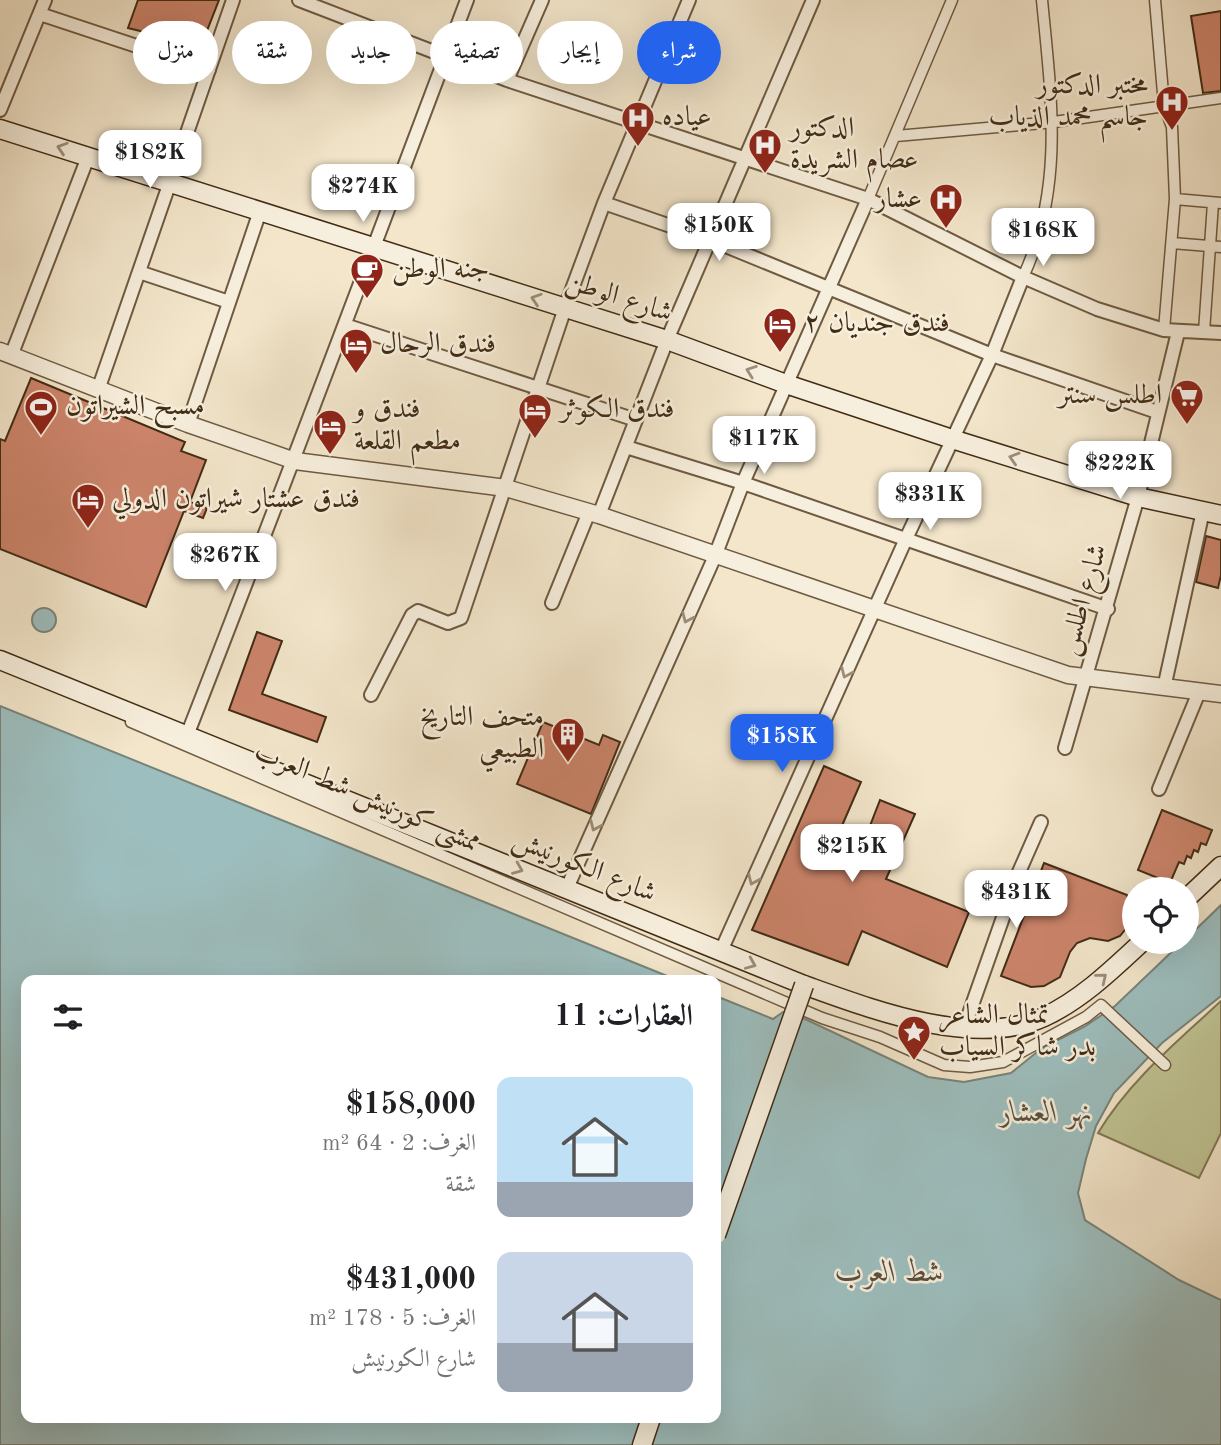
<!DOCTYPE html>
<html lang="ar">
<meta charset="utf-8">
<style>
body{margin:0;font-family:"Old Standard TT",Amiri,serif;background:#f6f6f6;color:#202124;direction:rtl;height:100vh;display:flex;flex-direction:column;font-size:26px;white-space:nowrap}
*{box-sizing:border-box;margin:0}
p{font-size:23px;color:#757577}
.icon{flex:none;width:38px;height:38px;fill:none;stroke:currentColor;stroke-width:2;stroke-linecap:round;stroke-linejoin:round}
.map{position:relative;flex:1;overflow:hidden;direction:ltr}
.side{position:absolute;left:21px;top:975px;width:700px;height:448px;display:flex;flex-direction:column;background:#fff;border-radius:14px;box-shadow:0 7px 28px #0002;direction:rtl}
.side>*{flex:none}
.banner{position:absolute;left:21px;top:21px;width:700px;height:63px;direction:rtl;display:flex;gap:14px}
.buttons{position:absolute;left:1122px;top:877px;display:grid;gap:14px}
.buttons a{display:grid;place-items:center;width:77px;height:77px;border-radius:50%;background:#fff;box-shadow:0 7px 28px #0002;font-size:35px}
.price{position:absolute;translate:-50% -60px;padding:0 16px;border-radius:14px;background:#fff;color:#222;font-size:23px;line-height:46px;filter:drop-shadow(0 2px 4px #0008)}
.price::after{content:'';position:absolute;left:50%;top:42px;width:21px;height:16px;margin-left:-10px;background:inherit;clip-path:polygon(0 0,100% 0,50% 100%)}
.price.current{background:#2563eb;color:#fff}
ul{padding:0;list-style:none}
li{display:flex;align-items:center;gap:21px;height:175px;padding:0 28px}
li span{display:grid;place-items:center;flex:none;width:196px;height:140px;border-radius:14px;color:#555}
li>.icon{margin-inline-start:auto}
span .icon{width:84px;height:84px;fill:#fffc;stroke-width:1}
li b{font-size:30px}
h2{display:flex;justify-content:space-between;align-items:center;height:84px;padding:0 28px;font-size:30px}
.chip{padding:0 24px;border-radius:32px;background:#fff;box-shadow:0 7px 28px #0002;font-size:24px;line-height:63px}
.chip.current{background:#2563eb;color:#fff}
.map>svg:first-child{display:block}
</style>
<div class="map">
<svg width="1221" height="1445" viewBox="0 0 1221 1445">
<rect width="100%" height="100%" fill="#f3e6cb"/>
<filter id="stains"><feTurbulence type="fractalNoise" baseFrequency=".00286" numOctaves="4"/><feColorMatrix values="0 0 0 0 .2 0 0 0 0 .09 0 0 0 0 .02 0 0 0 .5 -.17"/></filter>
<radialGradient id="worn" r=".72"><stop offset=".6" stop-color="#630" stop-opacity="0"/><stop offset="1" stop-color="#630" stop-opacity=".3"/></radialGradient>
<path fill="#c0c393" stroke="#807854" stroke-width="2" d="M1221,1001V1133L1199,1178L1098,1133C1130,1080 1177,1042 1221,1001Z"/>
<path fill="#9dbebe" stroke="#78847a" stroke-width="2" d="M32 620a12 12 0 1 1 24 0a12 12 0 1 1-24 0Z
M0,706L677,980H26V1418H716V996L773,1019L783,1012L805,1019L928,1077L964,1082L1011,1073L1042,1048L1084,1027L1115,1006L1182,942H1186L1187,938L1221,905V996L1162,1043L1114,1093L1096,1126L1086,1159L1078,1193L1085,1220L1179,1280L1221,1300V1445H0Z"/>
<path fill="#cc846b" stroke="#412c15" stroke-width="2" d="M138,0H219L201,46L128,28Z
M1221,11V91L1203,93L1191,16Z
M31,378L185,442L181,451L206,460L190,502L207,508L203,518L184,511L146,607L0,549V439L5,441Z
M1206,536L1221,540V575L1218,588L1196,582Z
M257,632L282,641L262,694L326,717L317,742L229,710Z
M543,722L599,745L603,735L620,742L591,814L517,784Z
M824,766L861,782L841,828L866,836L880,800L915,814L886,879L969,912L947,967L862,931L848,965L752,930Z
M1162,810L1212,830L1206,845L1201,843L1198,852L1194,850L1191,858L1187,856L1184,864L1179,862L1170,883L1138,870Z
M1044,863L1127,895L1132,915L1128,926L1120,936L1108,941L1090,938L1077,943L1070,952L1060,977L1044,986L1031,987L1001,976Z"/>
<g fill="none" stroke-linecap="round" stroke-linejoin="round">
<defs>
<path id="pedestrian" d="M1155,0L1164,105L1172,127L1175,199L1164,330
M896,136L1054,122L1221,98
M868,199L952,0
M1175,199L1221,203
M1172,243L1221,247
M1023,277C1065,187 1051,95 1042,0
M1204,332L1213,203
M131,722L822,1018L880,1037L944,1065L970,1067L1003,1062L1086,1017L1101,1005L1165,1065"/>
<path id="minor" d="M299,0L507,80L868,199L1023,277L1097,309L1164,330L1221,333
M40,14L209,70
M507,80L542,0
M0,110L45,0
M604,203L711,240L992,355L1157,412
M139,272L229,302
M345,325L636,420
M11,356L88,157
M98,390L233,0
M188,424L260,211
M626,447L743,483L1108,609
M599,515L667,340L813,0
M552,603L589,512
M1164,688L1203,511
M371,695L412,615L418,611L448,623L461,618L565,308L604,203L689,0
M186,738C282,493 374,246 467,0
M1065,748L1138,497L1178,332
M1159,789L1199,692
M567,888L715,556L743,483L868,199
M721,951L905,541L992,355L1023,277
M964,1028L1019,872L1041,822"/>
<path id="tertiary" d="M0,351L188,424L295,461L506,488L599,515L1068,675L1221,694"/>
<path id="secondary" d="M0,129L667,340L786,384L952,439L1138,497L1221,515
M0,660L804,985C871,1009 974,1049 1044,1017C1081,1000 1113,969 1142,942
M1186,899L1221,866
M642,1445L651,1418"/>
</defs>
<use href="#pedestrian" stroke="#6e5a42" stroke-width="13"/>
<use href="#minor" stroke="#6e5a42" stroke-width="16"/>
<use href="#tertiary" stroke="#6e5a42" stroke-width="19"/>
<use href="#secondary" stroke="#412c15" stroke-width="21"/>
<use href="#pedestrian" stroke="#f7efdd" stroke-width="10"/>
<use href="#minor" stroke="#f7efdd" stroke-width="12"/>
<use href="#tertiary" stroke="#f7efdd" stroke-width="16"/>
<use href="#secondary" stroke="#f7efdd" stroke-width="18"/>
<defs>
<path id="secondary-bridge" d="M716,1235L804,985"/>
</defs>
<use href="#secondary-bridge" stroke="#412c15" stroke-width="21" stroke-linecap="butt"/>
<use href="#secondary-bridge" stroke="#f7efdd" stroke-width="18"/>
</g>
<defs><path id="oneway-chevron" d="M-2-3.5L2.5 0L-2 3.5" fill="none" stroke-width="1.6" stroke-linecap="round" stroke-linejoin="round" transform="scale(1.75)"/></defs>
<g stroke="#9c8e79">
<use href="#oneway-chevron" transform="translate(62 148) rotate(-162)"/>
<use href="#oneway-chevron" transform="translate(536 299) rotate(-162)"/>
<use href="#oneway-chevron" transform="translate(751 371) rotate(-160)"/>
<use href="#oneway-chevron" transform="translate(1014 458) rotate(-163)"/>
<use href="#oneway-chevron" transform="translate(687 618) rotate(114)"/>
<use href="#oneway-chevron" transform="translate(846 673) rotate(114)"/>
<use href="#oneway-chevron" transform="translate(595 826) rotate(114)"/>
<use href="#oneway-chevron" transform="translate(518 869) rotate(22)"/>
<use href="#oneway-chevron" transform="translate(753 880) rotate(114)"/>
<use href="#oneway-chevron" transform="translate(751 964) rotate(23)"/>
<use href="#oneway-chevron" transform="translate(1102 978) rotate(-39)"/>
</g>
<defs>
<symbol id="hospital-pin" viewBox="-11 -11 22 30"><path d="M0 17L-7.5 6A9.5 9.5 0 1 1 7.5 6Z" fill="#8f2418" stroke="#f7efdd"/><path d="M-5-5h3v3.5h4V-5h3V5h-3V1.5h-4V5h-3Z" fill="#fff"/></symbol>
<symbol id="cafe-pin" viewBox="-11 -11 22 30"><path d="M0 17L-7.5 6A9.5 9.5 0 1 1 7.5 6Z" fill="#8f2418" stroke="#f7efdd"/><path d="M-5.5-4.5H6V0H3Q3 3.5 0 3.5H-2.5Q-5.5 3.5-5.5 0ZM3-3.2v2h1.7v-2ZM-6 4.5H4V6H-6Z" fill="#fff"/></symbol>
<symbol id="hotel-pin" viewBox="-11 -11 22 30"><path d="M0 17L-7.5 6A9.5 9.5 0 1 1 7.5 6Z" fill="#8f2418" stroke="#f7efdd"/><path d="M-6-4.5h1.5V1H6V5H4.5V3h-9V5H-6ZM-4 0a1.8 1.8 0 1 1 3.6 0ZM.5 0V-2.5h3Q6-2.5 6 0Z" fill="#fff"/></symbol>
<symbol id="supermarket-pin" viewBox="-11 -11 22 30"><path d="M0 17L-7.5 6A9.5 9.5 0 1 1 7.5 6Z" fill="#8f2418" stroke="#f7efdd"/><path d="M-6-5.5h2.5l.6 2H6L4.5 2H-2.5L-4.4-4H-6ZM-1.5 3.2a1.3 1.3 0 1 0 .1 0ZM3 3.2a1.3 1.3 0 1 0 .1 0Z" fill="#fff"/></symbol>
<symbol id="stadium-pin" viewBox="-11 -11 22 30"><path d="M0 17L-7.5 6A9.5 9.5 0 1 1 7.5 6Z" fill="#8f2418" stroke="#f7efdd"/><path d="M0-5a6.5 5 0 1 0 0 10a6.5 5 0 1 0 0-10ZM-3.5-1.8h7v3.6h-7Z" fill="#fff"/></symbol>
<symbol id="building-pin" viewBox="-11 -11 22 30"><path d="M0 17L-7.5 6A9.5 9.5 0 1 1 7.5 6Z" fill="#8f2418" stroke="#f7efdd"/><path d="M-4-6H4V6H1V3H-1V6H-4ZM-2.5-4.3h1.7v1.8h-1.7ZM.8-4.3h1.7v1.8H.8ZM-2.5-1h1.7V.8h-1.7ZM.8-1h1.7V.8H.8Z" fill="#fff"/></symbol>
<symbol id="sight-pin" viewBox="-11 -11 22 30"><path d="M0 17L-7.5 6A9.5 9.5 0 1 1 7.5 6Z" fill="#8f2418" stroke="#f7efdd"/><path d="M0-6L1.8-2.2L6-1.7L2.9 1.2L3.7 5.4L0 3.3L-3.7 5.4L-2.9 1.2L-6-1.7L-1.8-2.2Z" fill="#fff"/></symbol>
</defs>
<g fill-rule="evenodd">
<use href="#hospital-pin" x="1153" y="83" width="38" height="52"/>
<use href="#hospital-pin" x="619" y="99" width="38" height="52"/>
<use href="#hospital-pin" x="746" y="126" width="38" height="52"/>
<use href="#hospital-pin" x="927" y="181" width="38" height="52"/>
<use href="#cafe-pin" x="348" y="251" width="38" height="52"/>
<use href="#hotel-pin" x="761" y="305" width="38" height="52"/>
<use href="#hotel-pin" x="337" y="326" width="38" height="52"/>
<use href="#supermarket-pin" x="1168" y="377" width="38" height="52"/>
<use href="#stadium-pin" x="22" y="388" width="38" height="52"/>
<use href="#hotel-pin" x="516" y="391" width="38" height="52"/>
<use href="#hotel-pin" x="311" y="407" width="38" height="52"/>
<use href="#hotel-pin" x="69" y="481" width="38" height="52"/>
<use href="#building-pin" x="549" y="715" width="38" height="52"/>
<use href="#sight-pin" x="895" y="1013" width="38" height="52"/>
</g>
<g text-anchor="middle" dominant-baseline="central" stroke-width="5" stroke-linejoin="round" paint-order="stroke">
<g font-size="28" fill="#412c15" stroke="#f7efdd" text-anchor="start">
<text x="1148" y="86" text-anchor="end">مختبر الدكتور<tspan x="1148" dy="32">جاسم محمد الذياب</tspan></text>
<text x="662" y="118">عياده</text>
<text x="790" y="129">الدكتور<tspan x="790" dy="32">عصام الشريدة</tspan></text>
<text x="922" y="200" text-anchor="end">عشار</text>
<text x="392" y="270">جنه الوطن</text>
<text x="804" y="324">فندق جنديان ٢</text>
<text x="380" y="345">فندق الرحال</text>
<text x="1162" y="396" text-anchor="end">اطلس سنتر</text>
<text x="66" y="407">مسبح الشيراتون</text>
<text x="354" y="410">فندق و<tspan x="354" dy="32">مطعم القلعة</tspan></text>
<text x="560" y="410">فندق الكوثر</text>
<text x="112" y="500">فندق عشتار شيراتون الدولي</text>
<text x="544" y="718" text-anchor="end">متحف التاريخ<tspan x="544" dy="32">الطبيعي</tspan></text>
<text x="939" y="1016">تمثال الشاعر<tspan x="939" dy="32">بدر شاكر السياب</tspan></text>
</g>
<g font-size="28" fill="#412c15" stroke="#f7efdd">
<text transform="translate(619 298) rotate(18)">شارع الوطن</text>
<text transform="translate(1084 600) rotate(-74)">شارع اطلس</text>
<text transform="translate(367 798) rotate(23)">ممشى كورنيش شط العرب</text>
<text transform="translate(584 867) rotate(22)">شارع الكورنيش</text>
</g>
<g font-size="30" font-style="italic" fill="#58503f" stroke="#f7efdd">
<text x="1046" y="1113">نهر العشار</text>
<text x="890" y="1273">شط العرب</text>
</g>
</g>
<rect width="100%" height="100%" filter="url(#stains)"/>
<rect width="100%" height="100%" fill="url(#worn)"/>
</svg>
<div class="buttons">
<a><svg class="icon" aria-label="locate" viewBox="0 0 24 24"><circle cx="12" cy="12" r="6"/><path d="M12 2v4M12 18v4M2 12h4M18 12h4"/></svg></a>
</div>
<b class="price" style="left:150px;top:190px">$182K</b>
<b class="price" style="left:363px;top:224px">$274K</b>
<b class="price" style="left:719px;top:263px">$150K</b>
<b class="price" style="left:1043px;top:268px">$168K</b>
<b class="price" style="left:764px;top:476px">$117K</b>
<b class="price" style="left:1120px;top:501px">$222K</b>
<b class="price" style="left:930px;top:532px">$331K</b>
<b class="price" style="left:225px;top:593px">$267K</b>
<b class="price current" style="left:782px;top:774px">$158K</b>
<b class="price" style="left:852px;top:884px">$215K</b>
<b class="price" style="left:1016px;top:930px">$431K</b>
<div class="banner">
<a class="chip current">شراء</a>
<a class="chip">إيجار</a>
<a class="chip">تصفية</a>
<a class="chip">جديد</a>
<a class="chip">شقة</a>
<a class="chip">منزل</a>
</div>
<section class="side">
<h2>العقارات: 11<svg class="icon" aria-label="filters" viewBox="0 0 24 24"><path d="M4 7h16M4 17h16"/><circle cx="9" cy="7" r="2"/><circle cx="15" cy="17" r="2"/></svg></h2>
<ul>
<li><span style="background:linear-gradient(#bfe0f5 75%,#9aa5b1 0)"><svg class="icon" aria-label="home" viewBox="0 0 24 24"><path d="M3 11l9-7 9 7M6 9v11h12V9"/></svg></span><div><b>$158,000</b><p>الغرف: 2 · 64 m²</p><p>شقة</p></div></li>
<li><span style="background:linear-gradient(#c9d6e8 65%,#9aa5b1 0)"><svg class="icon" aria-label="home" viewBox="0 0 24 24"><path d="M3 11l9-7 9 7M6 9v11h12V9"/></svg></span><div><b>$431,000</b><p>الغرف: 5 · 178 m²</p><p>شارع الكورنيش</p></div></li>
</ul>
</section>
</div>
